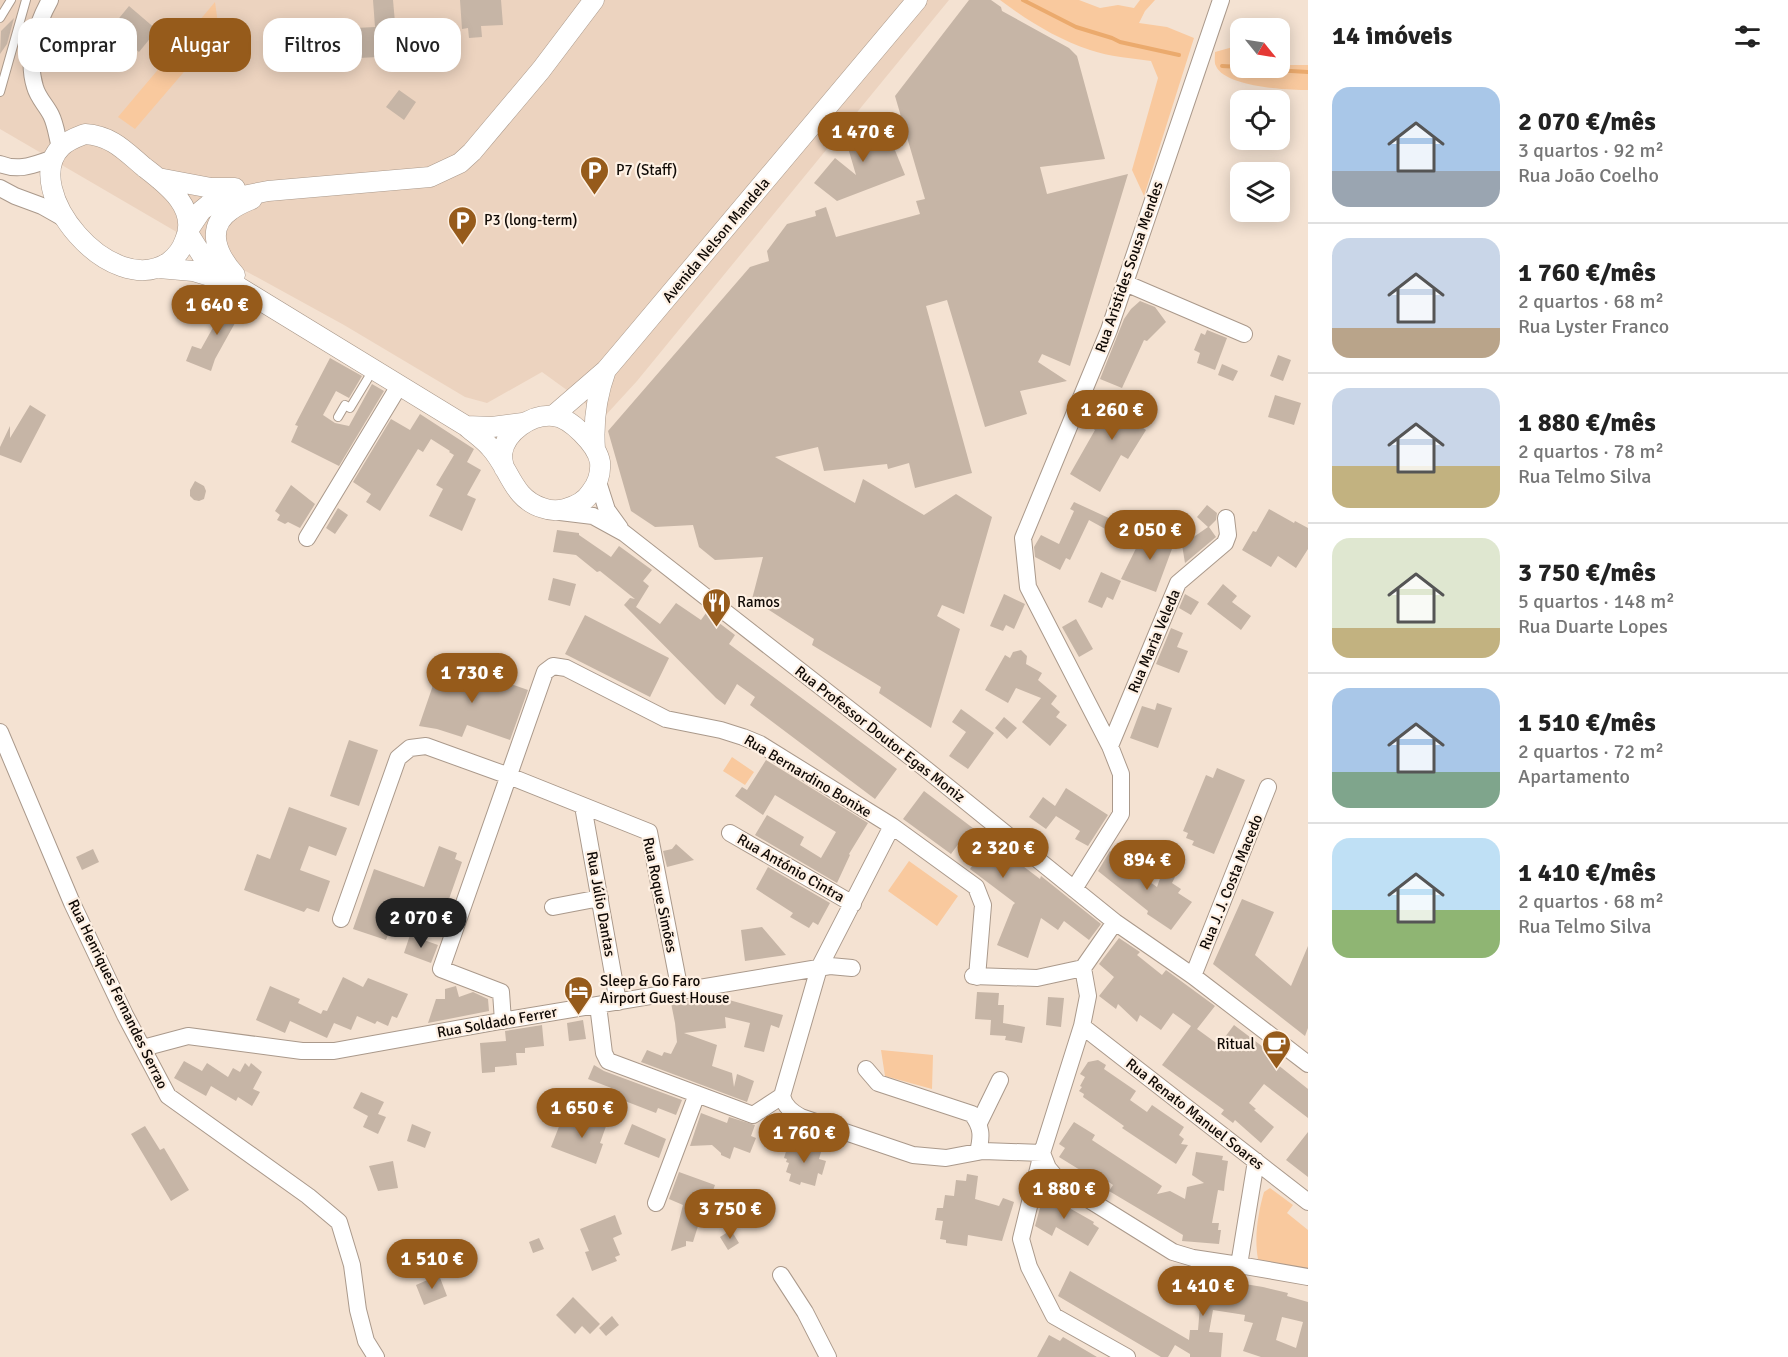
<!DOCTYPE html>
<html lang="pt">
<meta charset="utf-8">
<style>
body{margin:0;font-family:Signika,sans-serif;background:#f6f6f6;color:#222;height:100vh;display:flex;flex-direction:column;font-size:22px;white-space:nowrap}
*{box-sizing:border-box;margin:0}
p{font-size:20px;color:#767676}
.icon{flex:none;width:33px;height:33px;fill:none;stroke:currentColor;stroke-width:2;stroke-linecap:round;stroke-linejoin:round}
.map{position:relative;flex:1;overflow:hidden}
.sheet{display:flex;flex-direction:column;background:#fff;width:480px}
.sheet>*{flex:none}
.banner{position:absolute;left:18px;top:18px;width:570px;height:54px;display:flex;gap:12px}
.needle{width:39px;rotate:120deg}
.controls{position:absolute;left:1230px;top:18px;display:grid;gap:12px}
.controls a{display:grid;place-items:center;width:60px;height:60px;border-radius:12px;background:#fff;box-shadow:0 3px 15px #0003;font-size:30px}
.price{position:absolute;translate:-50% -51px;padding:0 14px;border-radius:21px;background:#965b1b;color:#fff;font-size:20px;line-height:39px;filter:drop-shadow(0 2px 3px #0008)}
.price::after{content:'';position:absolute;left:50%;top:36px;width:18px;height:14px;margin-left:-9px;background:inherit;clip-path:polygon(0 0,100% 0,50% 100%)}
.price.selected{background:#222;color:#fff}
ul{padding:0;list-style:none}
li{display:flex;align-items:center;gap:18px;height:150px;padding:0 24px}
li+li{border-top:2px solid #e0e0e0}
li span{display:grid;place-items:center;flex:none;width:168px;height:120px;border-radius:18px;color:#555}
li>.icon{margin-inline-start:auto}
span .icon{width:72px;height:72px;fill:#fffc;stroke-width:1}
li b{font-size:26px}
h2{display:flex;justify-content:space-between;align-items:center;height:72px;padding:0 24px;font-size:26px}
.pill{padding:0 21px;border-radius:18px;background:#fff;box-shadow:0 3px 15px #0003;font-size:21px;line-height:54px}
.pill.selected{background:#965b1b;color:#fff}
main{display:flex;flex:1;min-height:0}
.map>svg:first-child{display:block}
</style>
<main>
<div class="map">
<svg width="1308" height="1357" viewBox="0 0 1308 1357">
<rect width="100%" height="100%" fill="#f4e2d2"/>
<path fill="#ecd3bf" d="M0,0H949L637,381L604,417L542,372L487,403L465,397L344,325L211,252L0,129Z"/>
<path fill="#f9c99e" d="M1000,0H1079L1100,8L1118,5L1134,8L1140,0H1155L1145,11L1139,23L1167,27L1194,38L1144,196L1132,170L1158,78L1151,61C1131,58 1110,57 1090,50C1057,39 1028,21 1000,0Z
M215,2L219,31L135,129L118,117Z
M1240,45V68H1280V60L1284,65H1308V90C1287,90 1225,87 1216,66C1214,63 1215,56 1215,52Z
M732,757L754,772L745,785L723,771Z
M909,861L958,896L937,926L888,891Z
M881,1050L933,1055L932,1089L885,1076Z
M1270,1188L1293,1205L1287,1213L1308,1230V1271L1265,1263L1258,1259C1254,1237 1258,1213 1264,1192Z"/>
<g fill="none" stroke-linecap="round" stroke-linejoin="round">
<path stroke="#ebaa6d" stroke-width="4" d="M1023,0L1076,27L1112,38L1120,42L1179,55
M1222,66L1240,67
M1243,68L1308,72"/>
</g>
<path fill="#c6b5a6" fill-rule="evenodd" d="M373,0H393L398,56L358,58L356,28L375,27Z
M460,0H501L503,25L481,26L482,37L469,38L468,28L462,29Z
M969,0H991L1001,7L1002,11L1069,48L1077,56L1105,159L1040,167L1047,194L1128,174L1070,366L1042,354L1038,362L1067,381L1020,391L1027,414L985,427L947,300L926,306L972,473L915,488L909,463L888,469L887,464L824,471L818,447L775,457L855,503L863,479L924,515L956,494L992,517L964,614L942,605L937,616L960,629L931,728L879,693L881,687L812,645L814,639L752,599L763,557L715,560L699,547L693,525L655,527L631,511L608,431L750,267L769,261L767,251L787,224L816,216L815,211L826,207L836,237L920,214L916,201L925,199L895,96Z
M129,6L157,30L139,52L111,28Z
M14,18L7,44L0,54L1,31Z
M399,90L416,102L404,120L386,107Z
M882,118L905,175L837,201L814,183L835,158L856,175L846,141L858,125Z
M230,297L245,305L215,359L211,371L186,361L192,346L201,349Z
M1140,301L1155,307L1166,322L1147,341L1144,340L1122,388L1100,379L1124,319L1131,309Z
M1207,330L1227,338L1215,370L1197,363L1200,353L1194,350L1201,333L1205,335Z
M1278,355L1291,360L1283,381L1270,376Z
M330,358L362,376L349,398L336,391L323,415L335,423L349,426L372,384L384,391L339,466L291,442L298,426L295,425Z
M1222,364L1238,371L1233,381L1218,375Z
M1138,393L1156,406L1142,427L1146,430L1128,459L1121,455L1100,492L1070,474L1095,430L1088,425L1103,403L1122,415Z
M1275,395L1301,403L1294,425L1268,417Z
M30,405L46,415L21,463L0,455V447L10,426V438Z
M420,414L474,449L467,462L481,470L467,495L476,499L462,531L429,516L443,489L436,485L454,455L449,452L450,451L431,439L423,452L418,449L380,511L366,502L371,494L353,482L391,419L410,430Z
M195,481L204,486L206,491L204,499L199,501L194,500L190,496V490Z
M291,485L315,504L300,528L288,522L285,524L277,520L280,515L275,511Z
M1074,502L1124,525L1118,536L1089,520L1070,560L1066,558L1060,570L1035,557L1034,547L1041,535L1059,544L1074,511L1070,509Z
M1207,505L1217,513L1216,520L1209,527L1216,537L1185,563L1182,545L1208,527L1197,517Z
M338,508L348,515L335,534L326,528Z
M1269,509L1294,523L1295,521L1308,528V549L1296,568L1278,556L1271,567L1242,550L1253,531L1256,532Z
M557,530L579,533V535L611,557L619,546L652,570L643,581L649,586L636,607L660,624L676,603L701,620L706,613L735,635L729,644L897,769L875,799L750,705L755,697L737,684L725,705L716,698L624,605L630,598L635,599L600,571L597,572L576,555L553,552Z
M1161,530L1176,538L1156,592L1121,579L1143,534L1156,540Z
M1101,572L1121,581L1113,600L1107,597L1102,608L1088,602Z
M553,578L576,584L570,606L548,600Z
M1223,584L1237,596L1232,602L1251,616L1241,630L1207,604Z
M1004,594L1025,604L1014,629L1006,625L1003,631L990,626Z
M1185,594L1199,602L1191,615L1179,608Z
M585,615L669,658L650,697L565,654Z
M1076,619L1093,649L1079,657L1062,627Z
M1171,628L1183,633L1177,647L1188,651L1179,673L1156,664Z
M1021,650L1027,656L1026,664L1042,673L1038,680L1057,696L1051,704L1060,712L1056,717L1067,725L1050,746L1022,722L1041,698L1016,688L1008,703L985,690L1005,655L1010,658L1013,652Z
M441,662L498,684L499,680L528,690L510,740L467,725L462,737L437,729L419,726Z
M1157,703L1172,708L1158,748L1130,738L1142,706L1155,710Z
M961,709L994,733L968,769L949,756L966,732L952,722Z
M1004,717L1017,728L1007,739L995,728Z
M349,740L378,750L359,806L330,796Z
M766,760L868,823L849,854L850,855L837,883L755,835L767,815L804,837L800,845L821,858L836,832L775,795L763,815L735,796L742,787L747,790Z
M1217,768L1245,780L1214,854L1192,845L1194,841L1186,838L1188,833L1183,831L1206,775L1213,778Z
M1066,788L1108,815L1088,846L1075,839L1080,831L1056,816L1046,829L1029,817L1043,797L1055,806Z
M924,791L1040,879L1041,876L1101,924L1089,940L1064,921L1058,930L1041,918L1028,958L997,945L1013,905L1015,903L970,869L981,853L962,839L951,854L903,819Z
M289,807L347,828L336,856L309,846L300,870L330,881L319,912L307,908L304,912L244,890L257,854L270,859Z
M676,844L694,860L667,867L663,851L672,849Z
M439,846L457,853L455,859L462,862L449,899L451,900L443,923L398,907L386,940L353,929L374,869L424,887Z
M93,849L99,862L82,870L76,857Z
M1110,851L1131,863L1129,867L1157,887L1163,870L1175,877L1172,883L1181,889L1178,893L1192,902L1171,930L1147,914L1148,911L1098,871Z
M768,867L830,903L818,925L813,922L809,928L790,917L793,913L756,889Z
M1242,899L1274,912L1255,955L1291,986L1308,946V1028L1305,1036L1213,964Z
M762,927L786,955L745,961L741,930Z
M410,935L438,945L431,963L404,953Z
M1119,938L1140,952L1137,955L1162,975L1166,970L1215,1006L1197,1029L1219,1045L1234,1025L1271,1053L1268,1057L1308,1089V1118L1264,1084L1249,1103L1256,1109L1254,1110L1274,1127L1261,1143L1235,1120L1233,1123L1221,1114L1224,1110L1162,1065L1191,1026L1173,1013L1161,1030L1140,1015L1137,1022L1118,1004L1116,1009L1099,996L1114,977L1099,964Z
M343,977L363,987L368,978L408,994L397,1018L392,1016L388,1026L377,1021L375,1024L357,1016L351,1030L334,1023L327,1038L290,1021L285,1033L256,1020L270,986L300,999L298,1003L321,1014L323,1010L327,1011Z
M456,986L459,997L473,992L488,999L489,1011L428,1023L436,999H445V989Z
M977,992L999,993L998,1005H1004L1003,1023L1025,1027L1022,1043L1005,1040L1006,1036L990,1035L991,1020L975,1019Z
M722,995V998L783,1015L779,1028L771,1025L764,1052L744,1047L750,1023L725,1017L726,1028L684,1033L717,1045L712,1066L732,1073L734,1087L737,1074L754,1081L747,1102L641,1062L647,1050L662,1056L664,1052L671,1054L677,1042L675,1023L671,1003Z
M1048,997L1064,998L1061,1027L1046,1025Z
M583,1020L586,1039L569,1041L567,1023Z
M542,1025L544,1046L525,1048V1053H516L517,1065L495,1067V1072L482,1073L480,1043L506,1041L505,1031Z
M1098,1060L1106,1065L1104,1069L1136,1091L1130,1100L1147,1112L1152,1105L1184,1127L1179,1135L1184,1139L1181,1144L1188,1145L1176,1164L1122,1128L1124,1126L1083,1097L1084,1094L1079,1091L1082,1087L1080,1086L1085,1077L1080,1074L1088,1062Z
M184,1061L202,1071L207,1063L228,1077L233,1068L240,1072L245,1063L249,1067L251,1063L262,1072L253,1089L260,1092L252,1106L238,1097L236,1101L211,1086L206,1096L174,1078Z
M594,1065L604,1071L682,1100L676,1115L658,1108L656,1113L612,1096L614,1089L588,1079Z
M361,1092L384,1102L378,1114L386,1117L378,1134L363,1127L368,1116L353,1108Z
M593,1112L609,1118L600,1143L603,1144L596,1164L551,1147L560,1124L567,1127L570,1121L587,1128Z
M701,1113L727,1123L729,1117L755,1125L751,1136L756,1138L750,1153L734,1147L730,1159L721,1155V1153L712,1145L690,1146Z
M1074,1122L1095,1135L1092,1140L1162,1186L1157,1194L1170,1191L1185,1199L1187,1187L1204,1183L1192,1175L1196,1152L1223,1156L1222,1160L1228,1161L1225,1181L1224,1191L1218,1190L1212,1223H1219L1218,1230H1221L1219,1244L1182,1241L1183,1235L1109,1191L1113,1185L1096,1173L1093,1178L1059,1157L1065,1148L1059,1144Z
M412,1124L431,1132L425,1148L407,1141Z
M632,1124L666,1139L659,1158L624,1144Z
M145,1126L160,1150L164,1148L189,1190L171,1201L131,1134Z
M1308,1132V1177L1286,1160Z
M789,1142L821,1152L819,1159L826,1161L822,1175L818,1173L815,1186L801,1182L800,1185L789,1181L791,1174L786,1172L789,1163L786,1162L787,1159L784,1158Z
M393,1161L398,1188L378,1191L369,1166Z
M679,1172L715,1185L705,1213L703,1210L693,1242L686,1241V1246L671,1251L683,1205L669,1199Z
M967,1174L978,1176L975,1199L999,1206L1003,1198L1014,1202L1002,1241L968,1235L967,1246L946,1243V1240L940,1239L943,1221L935,1220L937,1208H943L945,1195L954,1196L956,1180L966,1181Z
M1045,1190L1066,1202L1064,1205L1094,1222L1093,1224L1099,1228L1088,1246L1056,1227L1052,1236L1035,1226Z
M615,1215L622,1234L613,1238L620,1255L615,1257L617,1261L592,1271L585,1252L589,1251L580,1229Z
M731,1230L739,1243L728,1250L720,1237Z
M539,1238L544,1249L533,1253L529,1242Z
M1070,1271L1189,1340L1190,1330H1198L1200,1306L1168,1300L1172,1272L1263,1287L1288,1293L1287,1296L1308,1302V1357H1261L1243,1351L1253,1323L1244,1321L1245,1315L1213,1310L1209,1332L1223,1333L1221,1357H1190V1354L1175,1345L1168,1357H1161L1058,1296ZM1282,1317L1303,1322L1296,1348L1276,1340Z
M439,1275L447,1296L424,1305L416,1285Z
M573,1297L600,1324L590,1334L582,1326L575,1334L556,1315Z
M612,1316L619,1325L606,1336L599,1328Z
M1049,1335L1060,1341L1063,1337L1097,1357H1037Z"/>
<g fill="none" stroke-linecap="round" stroke-linejoin="round">
<defs>
<path id="service" d="M0,18L11,0
M0,92L26,0
M338,417L345,405L350,408L373,370"/>
<path id="minor" d="M50,0C36,25 26,58 35,87C38,98 46,105 51,115C56,125 57,137 60,147
M0,164C20,172 35,164 54,158
M0,188L15,196L42,206L65,219
M1125,283L1244,334
M598,482L607,510L620,528
M560,512L593,516L624,533L922,766L1115,922L1193,976L1308,1064
M307,538L399,386
M0,732L72,903L125,1015L168,1096L308,1196L339,1222L352,1265L358,1310L366,1341L376,1357
M1110,746L1178,583L1225,543L1228,535L1226,518
M583,806L618,1002
M730,833L853,904
M1074,889L1121,814V774L1110,746L1028,587L1023,538L1109,330L1221,0
M553,907L600,898
M341,919L398,758L410,748L426,746L509,776L649,832L680,991
M1115,922L1083,968L1088,996L1082,1026L1042,1153L1021,1239L1029,1267L1054,1316L1127,1357
M973,976L1037,978L1083,968
M1193,976L1268,787
M598,1005L604,1053L608,1061L753,1115L782,1096
M503,1021L501,992L441,969L545,672L553,666L566,668L666,719L721,730L743,737L760,744L892,826L976,887L983,905L977,977
M1082,1026L1308,1202
M143,1048L188,1036L302,1051H334L495,1022L830,966L852,968
M866,1069L878,1083L972,1114C982,1127 982,1136 978,1152
M782,1096L819,968L892,826
M782,1096C785,1107 792,1112 801,1117L913,1155L946,1158L983,1151L1042,1153
M979,1123L1000,1080
M1042,1153L1048,1168L1059,1181L1173,1252L1193,1258L1239,1265
M1256,1161L1239,1265L1308,1277
M656,1203L697,1094
M781,1275L805,1312L828,1357"/>
<path id="tertiary" d="M85,134C112,136 124,150 144,167C166,184 199,208 185,240C182,249 177,256 169,262C111,301 19,189 61,147C68,140 77,137 85,134Z
M158,178L211,188H235
M189,229L201,211L212,202L268,191L430,177L460,163L472,152L541,70L594,0
M188,233L203,257L237,286L466,426C474,433 483,439 490,447C510,468 512,499 543,508C551,511 557,511 565,509C576,506 585,502 591,492C598,483 601,473 600,462C597,445 570,417 553,416C531,414 505,432 502,454C502,459 503,464 504,468
M159,268L193,271L223,280
M235,275C218,256 204,228 231,210C237,205 245,202 252,199
M554,415L606,370L628,344L917,0
M466,426L492,427L523,423
M595,449C593,421 596,397 606,370"/>
</defs>
<use href="#service" stroke="#aa998b" stroke-width="10"/>
<use href="#minor" stroke="#aa998b" stroke-width="18"/>
<use href="#tertiary" stroke="#aa998b" stroke-width="21"/>
<use href="#service" stroke="#fff" stroke-width="8"/>
<use href="#minor" stroke="#fff" stroke-width="16"/>
<use href="#tertiary" stroke="#fff" stroke-width="20"/>
</g>
<defs>
<symbol id="parking-pin" viewBox="-11 -11 22 30"><path d="M0 17L-7.5 6A9.5 9.5 0 1 1 7.5 6Z" fill="#965b1b" stroke="#fef0e3"/><path d="M-3.5-5.5H1a3.5 3.5 0 0 1 0 7H-1V5.5H-3.5ZM-1-3.4V-.6H.8a1.4 1.4 0 0 0 0-2.8Z" fill="#fff"/></symbol>
<symbol id="restaurant-pin" viewBox="-11 -11 22 30"><path d="M0 17L-7.5 6A9.5 9.5 0 1 1 7.5 6Z" fill="#965b1b" stroke="#fef0e3"/><path d="M-5-6h1v4h1v-4h1v4h1v-4h1v5L-1.5 .5V6h-2V.5L-5-1ZM5-6V6H3V1.5H1.5Q1.5-4 5-6Z" fill="#fff"/></symbol>
<symbol id="hotel-pin" viewBox="-11 -11 22 30"><path d="M0 17L-7.5 6A9.5 9.5 0 1 1 7.5 6Z" fill="#965b1b" stroke="#fef0e3"/><path d="M-6-4.5h1.5V1H6V5H4.5V3h-9V5H-6ZM-4 0a1.8 1.8 0 1 1 3.6 0ZM.5 0V-2.5h3Q6-2.5 6 0Z" fill="#fff"/></symbol>
<symbol id="cafe-pin" viewBox="-11 -11 22 30"><path d="M0 17L-7.5 6A9.5 9.5 0 1 1 7.5 6Z" fill="#965b1b" stroke="#fef0e3"/><path d="M-5.5-4.5H6V0H3Q3 3.5 0 3.5H-2.5Q-5.5 3.5-5.5 0ZM3-3.2v2h1.7v-2ZM-6 4.5H4V6H-6Z" fill="#fff"/></symbol>
</defs>
<g fill-rule="evenodd">
<use href="#parking-pin" x="578" y="154" width="33" height="45"/>
<use href="#parking-pin" x="446" y="204" width="33" height="45"/>
<use href="#restaurant-pin" x="700" y="586" width="33" height="45"/>
<use href="#hotel-pin" x="562" y="974" width="33" height="45"/>
<use href="#cafe-pin" x="1260" y="1028" width="33" height="45"/>
</g>
<g text-anchor="middle" dominant-baseline="central" stroke-width="4.5" stroke-linejoin="round" paint-order="stroke">
<g font-size="15" fill="#100a06" stroke="#fef0e3" text-anchor="start">
<text x="616" y="170">P7 (Staff)</text>
<text x="484" y="220">P3 (long-term)</text>
<text x="737" y="602">Ramos</text>
<text x="600" y="981">Sleep &amp; Go Faro<tspan x="600" dy="17">Airport Guest House</tspan></text>
<text x="1255" y="1044" text-anchor="end">Ritual</text>
</g>
<g font-size="15" fill="#100a06" stroke="#fef0e3">
<text transform="translate(716 240) rotate(-50)">Avenida Nelson Mandela</text>
<text transform="translate(1129 267) rotate(-71)">Rua Aristides Sousa Mendes</text>
<text transform="translate(1154 641) rotate(-67)">Rua Maria Veleda</text>
<text transform="translate(880 734) rotate(38)">Rua Professor Doutor Egas Moniz</text>
<text transform="translate(808 776) rotate(31)">Rua Bernardino Bonixe</text>
<text transform="translate(791 868) rotate(30)">Rua António Cintra</text>
<text transform="translate(1231 882) rotate(-68)">Rua J. J. Costa Macedo</text>
<text transform="translate(660 895) rotate(78)">Rua Roque Simões</text>
<text transform="translate(601 904) rotate(80)">Rua Júlio Dantas</text>
<text transform="translate(118 994) rotate(64)">Rua Henriques Fernandes Serrao</text>
<text transform="translate(497 1022) rotate(-10)">Rua Soldado Ferrer</text>
<text transform="translate(1195 1114) rotate(38)">Rua Renato Manuel Soares</text>
</g>
</g>
</svg>
<div class="controls">
<a><svg class="needle" viewBox="-14 -14 28 28"><path d="M0-13l5 13h-10z" fill="#e53935"/><path d="M0 13l5-13h-10z" fill="#767676"/></svg></a>
<a><svg class="icon" aria-label="locate" viewBox="0 0 24 24"><circle cx="12" cy="12" r="6"/><path d="M12 2v4M12 18v4M2 12h4M18 12h4"/></svg></a>
<a><svg class="icon" aria-label="layers" viewBox="0 0 24 24"><path d="M12 4l9 5-9 5-9-5zM3 14l9 5 9-5"/></svg></a>
</div>
<b class="price" style="left:863px;top:163px">1 470 €</b>
<b class="price" style="left:217px;top:336px">1 640 €</b>
<b class="price" style="left:1112px;top:441px">1 260 €</b>
<b class="price" style="left:1150px;top:561px">2 050 €</b>
<b class="price" style="left:472px;top:704px">1 730 €</b>
<b class="price" style="left:1003px;top:879px">2 320 €</b>
<b class="price" style="left:1147px;top:891px">894 €</b>
<b class="price selected" style="left:421px;top:949px">2 070 €</b>
<b class="price" style="left:582px;top:1139px">1 650 €</b>
<b class="price" style="left:804px;top:1164px">1 760 €</b>
<b class="price" style="left:1064px;top:1220px">1 880 €</b>
<b class="price" style="left:730px;top:1240px">3 750 €</b>
<b class="price" style="left:432px;top:1290px">1 510 €</b>
<b class="price" style="left:1203px;top:1317px">1 410 €</b>
<div class="banner">
<a class="pill">Comprar</a>
<a class="pill selected">Alugar</a>
<a class="pill">Filtros</a>
<a class="pill">Novo</a>
</div>
</div>
<section class="sheet">
<h2>14 imóveis<svg class="icon" aria-label="filters" viewBox="0 0 24 24"><path d="M4 7h16M4 17h16"/><circle cx="9" cy="7" r="2"/><circle cx="15" cy="17" r="2"/></svg></h2>
<ul>
<li><span style="background:linear-gradient(#a9c7e8 70%,#9aa5b1 0)"><svg class="icon" aria-label="home" viewBox="0 0 24 24"><path d="M3 11l9-7 9 7M6 9v11h12V9"/></svg></span><div><b>2 070 €/mês</b><p>3 quartos · 92 m²</p><p>Rua João Coelho</p></div></li>
<li><span style="background:linear-gradient(#c9d6e8 75%,#b9a48a 0)"><svg class="icon" aria-label="home" viewBox="0 0 24 24"><path d="M3 11l9-7 9 7M6 9v11h12V9"/></svg></span><div><b>1 760 €/mês</b><p>2 quartos · 68 m²</p><p>Rua Lyster Franco</p></div></li>
<li><span style="background:linear-gradient(#c9d6e8 65%,#c2b280 0)"><svg class="icon" aria-label="home" viewBox="0 0 24 24"><path d="M3 11l9-7 9 7M6 9v11h12V9"/></svg></span><div><b>1 880 €/mês</b><p>2 quartos · 78 m²</p><p>Rua Telmo Silva</p></div></li>
<li><span style="background:linear-gradient(#dfe7d0 75%,#c2b280 0)"><svg class="icon" aria-label="home" viewBox="0 0 24 24"><path d="M3 11l9-7 9 7M6 9v11h12V9"/></svg></span><div><b>3 750 €/mês</b><p>5 quartos · 148 m²</p><p>Rua Duarte Lopes</p></div></li>
<li><span style="background:linear-gradient(#a9c7e8 70%,#7fa58c 0)"><svg class="icon" aria-label="home" viewBox="0 0 24 24"><path d="M3 11l9-7 9 7M6 9v11h12V9"/></svg></span><div><b>1 510 €/mês</b><p>2 quartos · 72 m²</p><p>Apartamento</p></div></li>
<li><span style="background:linear-gradient(#bfe0f5 60%,#8fb573 0)"><svg class="icon" aria-label="home" viewBox="0 0 24 24"><path d="M3 11l9-7 9 7M6 9v11h12V9"/></svg></span><div><b>1 410 €/mês</b><p>2 quartos · 68 m²</p><p>Rua Telmo Silva</p></div></li>
</ul>
</section>
</main>
